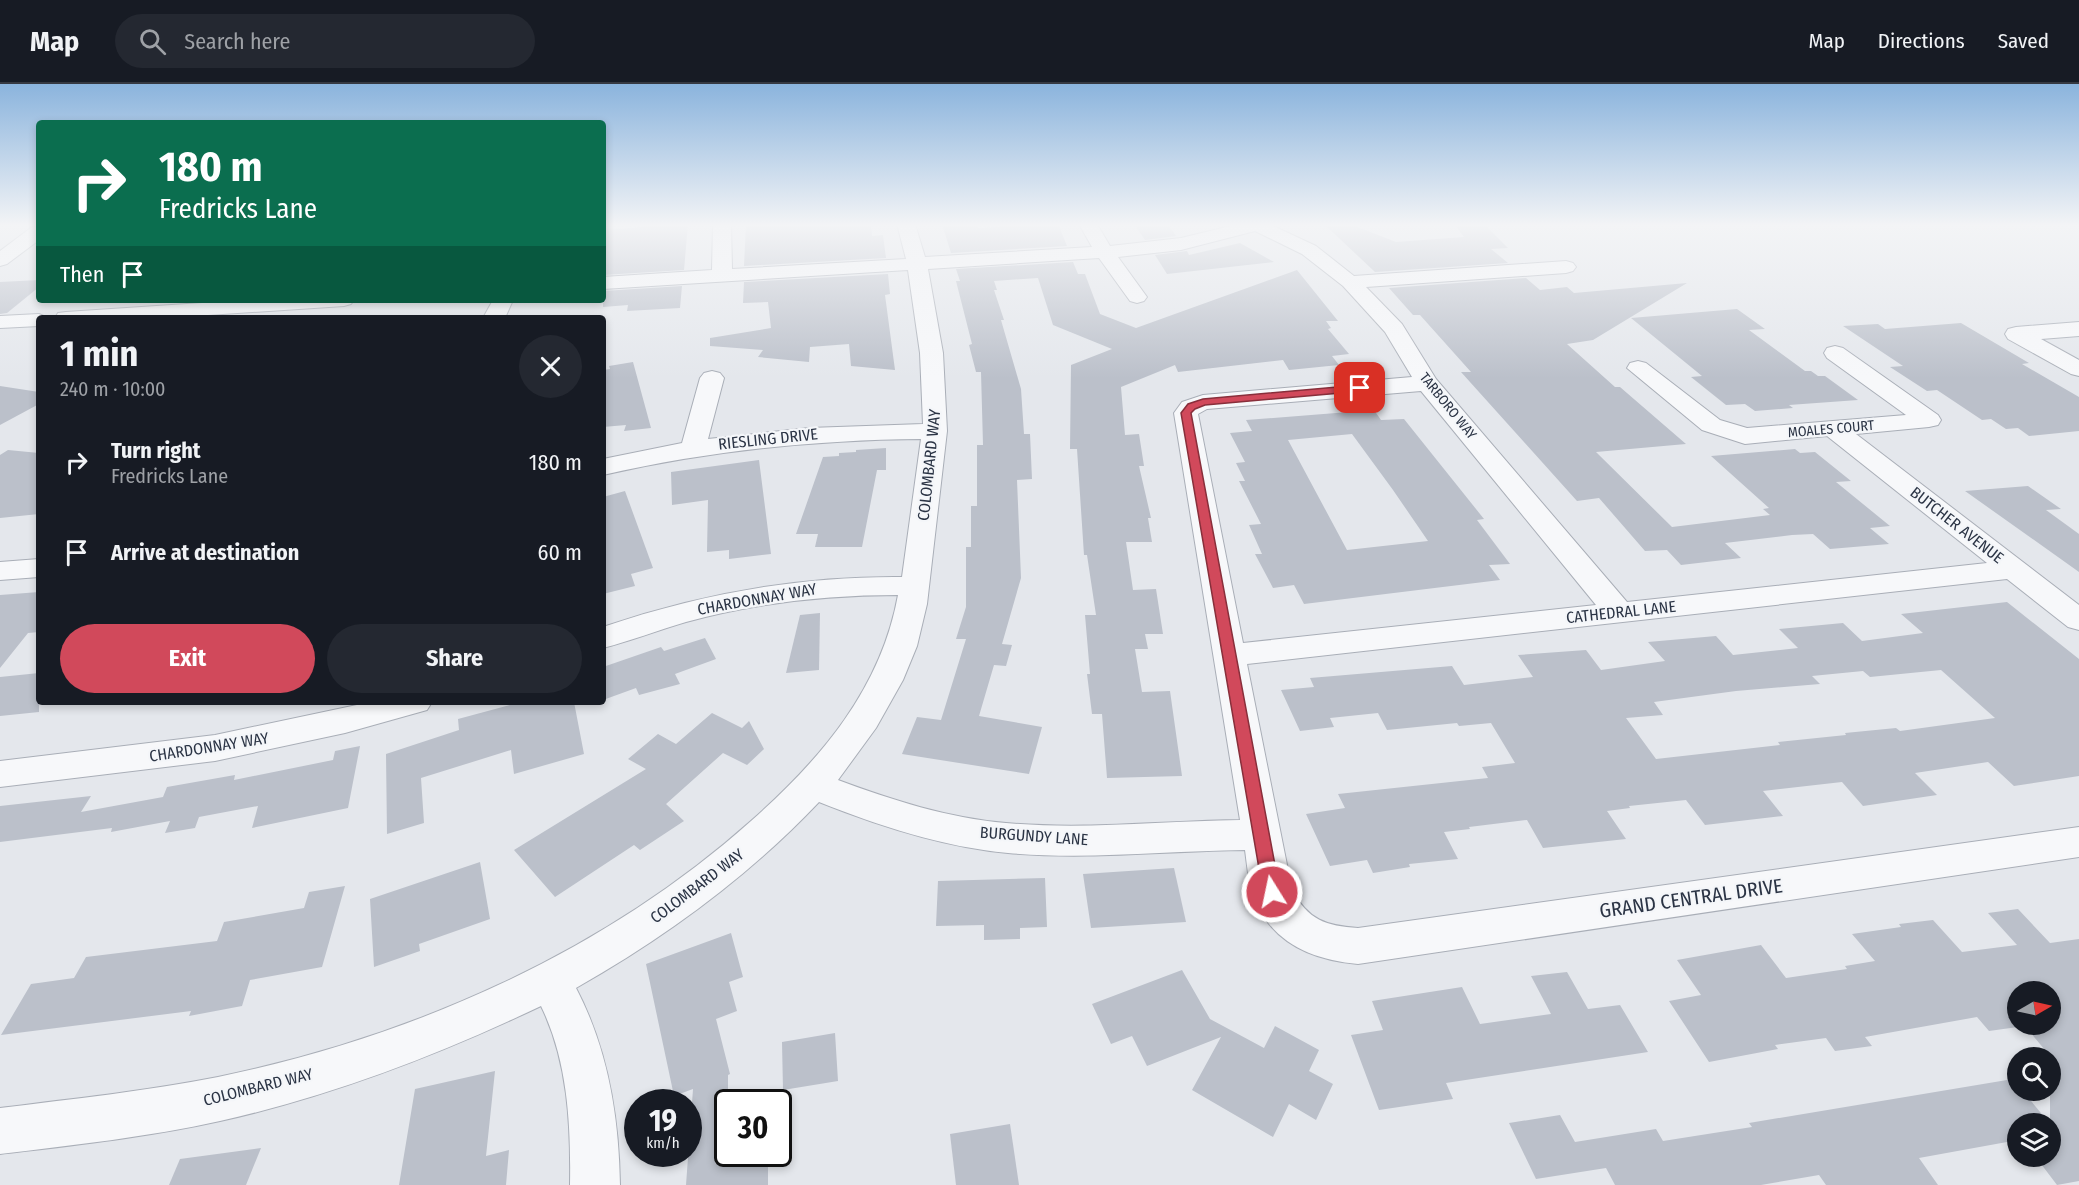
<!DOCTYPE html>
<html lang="en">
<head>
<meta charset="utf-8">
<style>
  body { margin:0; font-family:"Fira Sans Condensed",sans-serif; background:#242831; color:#f1f3f6; height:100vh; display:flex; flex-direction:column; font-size:22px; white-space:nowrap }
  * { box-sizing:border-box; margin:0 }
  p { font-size:20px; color:#9ea1a6 }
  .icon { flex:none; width:33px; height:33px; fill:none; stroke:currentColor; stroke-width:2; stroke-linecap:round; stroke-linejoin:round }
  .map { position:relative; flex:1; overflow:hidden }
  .sheet { position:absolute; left:36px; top:231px; width:570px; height:390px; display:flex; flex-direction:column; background:#171b24; border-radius:6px; box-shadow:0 3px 9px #0003 }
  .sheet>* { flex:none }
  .banner { position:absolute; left:36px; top:36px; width:570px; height:183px; border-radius:6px; box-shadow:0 3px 9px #0003; background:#0b6e4f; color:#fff; overflow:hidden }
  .needle { width:39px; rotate:81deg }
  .buttons { position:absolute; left:2007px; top:897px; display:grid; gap:12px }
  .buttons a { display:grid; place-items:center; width:54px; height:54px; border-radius:50%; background:#171b24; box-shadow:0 3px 9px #0003; font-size:30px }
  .speed { position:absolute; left:624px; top:1005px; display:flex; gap:12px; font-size:30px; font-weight:700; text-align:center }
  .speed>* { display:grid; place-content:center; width:78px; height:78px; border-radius:50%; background:#171b24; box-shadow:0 3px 9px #0003; line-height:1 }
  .speed small { font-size:15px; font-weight:400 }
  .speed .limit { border:3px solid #111; border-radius:9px; background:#fff; color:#111 }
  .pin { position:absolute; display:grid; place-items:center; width:51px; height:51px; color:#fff; margin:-26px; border-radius:12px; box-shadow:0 3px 9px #0006 }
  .me { position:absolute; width:66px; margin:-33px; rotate:350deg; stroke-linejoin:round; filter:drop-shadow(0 0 4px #0008) }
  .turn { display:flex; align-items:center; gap:21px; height:126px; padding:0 24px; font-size:27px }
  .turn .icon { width:78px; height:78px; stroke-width:2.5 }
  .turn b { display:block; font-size:42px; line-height:51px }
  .then { display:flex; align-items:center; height:57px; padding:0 24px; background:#0003; gap:12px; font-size:22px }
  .round { display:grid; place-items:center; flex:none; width:63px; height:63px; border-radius:32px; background:#242831 }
  .overview { display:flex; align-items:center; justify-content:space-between; height:102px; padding:0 24px }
  h1 { font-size:36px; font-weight:700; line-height:45px }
  .cta { display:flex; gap:12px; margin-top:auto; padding:12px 24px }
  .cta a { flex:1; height:69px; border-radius:36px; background:#d1495b; color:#fff; font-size:24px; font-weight:700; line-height:69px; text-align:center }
  .cta a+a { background:#242831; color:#f1f3f6 }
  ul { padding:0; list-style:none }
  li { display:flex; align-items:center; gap:18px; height:90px; padding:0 24px }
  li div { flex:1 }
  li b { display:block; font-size:22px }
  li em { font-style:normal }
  header { display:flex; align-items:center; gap:36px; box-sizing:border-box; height:84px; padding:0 30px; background:#171b24; border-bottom:2px solid #363941 }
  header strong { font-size:28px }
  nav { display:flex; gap:33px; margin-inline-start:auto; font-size:21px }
  .search { width:420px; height:54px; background:#242831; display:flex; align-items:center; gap:15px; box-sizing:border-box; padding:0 21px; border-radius:33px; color:#9ea1a6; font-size:22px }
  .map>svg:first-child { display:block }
</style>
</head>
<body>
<header>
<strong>Map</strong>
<div class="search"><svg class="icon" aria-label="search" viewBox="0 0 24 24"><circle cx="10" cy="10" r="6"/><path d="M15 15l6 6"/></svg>Search here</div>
<nav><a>Map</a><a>Directions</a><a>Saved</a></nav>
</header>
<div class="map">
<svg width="2079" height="1101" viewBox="0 0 2079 1101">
  <rect width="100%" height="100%" fill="#e4e7ec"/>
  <g fill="#bbc0ca" fill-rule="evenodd">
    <path d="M644,140h44l-4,46 -81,5v-45l40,-3z"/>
    <path d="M746,140h125l1,12 11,-1 3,23 -142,8z"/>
    <path d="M942,140h34l2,4 80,-4 9,22 -116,7z"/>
    <path d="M1134,140h34l8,12 -31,4z"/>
    <path d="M1324,140h26l46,18 68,-5 -10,-13h30l24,24 -17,1 17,14 -133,9z"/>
    <path d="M1240,159l34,19 -107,12 -12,-19 32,-4 2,4z"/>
    <path d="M1073,178l5,12h7l15,40 36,14 161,-58 41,51h-12l5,7 -3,1 21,25 -17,2 7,9 -50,5 -6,-10 -105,12 -3,-7 -54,22 4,48 14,-1 5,32h-5l12,52h-3l4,24h-26l7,48 23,-1 7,45h-18l3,15h-13l7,43 28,-1 12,85 -75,2 -5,-64h-10l-5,-40h3l-5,-59h11l-9,-60h-3l-7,-106h-7l1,-84 41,-16 -59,-24 -15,-47 -44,3 3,9h-3l10,30h-3l20,69 3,45h6l2,45 -15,1 4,98 -19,66 10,1 -6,21 -12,-1 -15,51 63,11 -13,47 -127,-20 15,-37 24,3 25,-81h-10l10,-32v-60h5v-41h6v-61h6l-2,-73h-5l-7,-27 3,-1 -16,-63h4l-4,-12z"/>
    <path d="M888,190l2,20 -5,1 10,75 -44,-4 -2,-22 -39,3 -1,15 -51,-5 5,-7 -53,-4v-8l61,-10 -3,-26 -25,1 1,-21z"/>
    <path d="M1526,194l14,12 27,-3 7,6 113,-10 -94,57 -26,4 48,43h5l66,57 -90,8 76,75 98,-12 -7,-6 6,-1 -58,-52 84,-7 5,4 15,-1 36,29 -15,1 54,44 -20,2 19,16 -59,5 -17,-15 -21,1 -67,8 16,15 -60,7 -14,-15 -22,1 -46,-53 -22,3 -116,-129h10l-51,-57h-7l-24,-27z"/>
    <path d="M39,196v7l-32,26 -7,1v-32z"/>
    <path d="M682,202l-2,22 -53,3 1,-6 -25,2v-16z"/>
    <path d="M1737,225l28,20 -16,1 56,41h6l7,5h7l33,24 -69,5 4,3 -38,3 -10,-7 -19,1 -35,-28 11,-1 -71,-58z"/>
    <path d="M1961,239l68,40 -7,1 57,33v34l-50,5 -11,-8 -12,1 -15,-10 -9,1 -45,-30 -10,1 -37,-24 13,-1 -60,-40 35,-2 7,5z"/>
    <path d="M633,278l18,66 -27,3 2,-6 -23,2v-57l7,-1 -1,-3z"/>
    <path d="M0,302l39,6v12l-39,21z"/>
    <path d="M1374,326l7,10 23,-1 80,100 -7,1 33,44 -21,1 11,15 -196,24 -10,-19 -21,3 -18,-34h7l-13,-29 12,-1 -22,-43h6l-9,-18 9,-1 -15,-29 22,-2 -6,-11zM1352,350l41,56 35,51 -81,9 -59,-110z"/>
    <path d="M886,364v22h-9l-15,77h-47l3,-13h-22l27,-77 16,-1v-3l17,-1v-2z"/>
    <path d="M8,366l31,3v61l-39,4v-63z"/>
    <path d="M759,376l12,94 -42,5v-9l-22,2 1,-52 -36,5 -1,-33z"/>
    <path d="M2028,402l33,23 -15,1 33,24v38l-114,-81z"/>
    <path d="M625,407l28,77 -22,6 4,12 -32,8v-97z"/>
    <path d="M39,508v40l-11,1 -28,35v-73z"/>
    <path d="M2007,518l72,57v117l-65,10 -26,-24 -73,11 22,22 -74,11 -21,-24 -79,9 20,25 -78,9 -19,-25 -57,6 1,2 -23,3 19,28 -83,9 -16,-28 -58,7 1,2 -26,3 14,27 -49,5 1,3 -37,6 -6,-13 -37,6 -24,-52 39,-6 -7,-14 150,-16 -6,-11 33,-4 -24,-40 -32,3 -2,-3 -70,7 -9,-17 -48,5 4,9 -34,4 -19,-41 33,-3 -4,-9 142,-12 12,19 69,-8 -15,-22 68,-5 15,20 64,-9 -17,-19 68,-6 17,19 65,-7 -19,-19 64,-6 19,18 61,-8 -22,-19zM1941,586l54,48 -95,13 -4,-3 -51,5 1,2 -68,7 2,3 -124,14 -30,-41 37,-3 -9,-13 82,-11 84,-7 -8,-8 51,-5 7,6z"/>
    <path d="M820,529l-1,57 -33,3 14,-58z"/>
    <path d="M705,554l11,21 -41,15 5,10 -41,11 -3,-7 -33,12v-33l58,-20 3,4z"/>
    <path d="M39,589v39l-39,4v-39z"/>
    <path d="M521,618h53l10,52 -70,20 -3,-24 -90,28 3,45 -37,11 -1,-80 73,-24 -1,-11z"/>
    <path d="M712,629l30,15 7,-7 15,28 -17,16 -24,-12 -57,51 18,17 -44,29 -6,-5 -79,52 -41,-47 132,-81 -18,-10 30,-25 18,10z"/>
    <path d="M360,662l-12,62 -96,20 6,-22 -59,11 -4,11 -30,5 5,-12 -59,11 1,-4 -112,14v-36l91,-10 -10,16 82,-15 4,-10 68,-12 -1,5 99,-20 2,-9z"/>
    <path d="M480,778l10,57 -71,25 1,7 -46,16 -4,-68z"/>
    <path d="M1174,784l12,54 -95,6 -8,-54z"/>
    <path d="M1045,794l2,49 -27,1v11l-36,1v-15l-48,1 2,-45z"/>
    <path d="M345,802l-23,81 -72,13 -8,26 -53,10 2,-5 -190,24 30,-51 43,-6 12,-21 131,-16 7,-19 80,-14 5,-16z"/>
    <path d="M2018,825l32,34 29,-4v242l-22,4 -22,-29h15v-100l-25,-30 -36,5 -12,-14 -112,20 7,9 -37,5 -9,-13 -51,7 3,4 -69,13 -40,-61 32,-6 -24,-35 84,-15 25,33 61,-9 -2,-3 30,-5 -23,-27 49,-7 -2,-3 34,-4 29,32 55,-7 -29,-32zM2018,908h32v32h-32z"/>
    <path d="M731,849l12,44 -14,5 8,29 -21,8 14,55 -2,1v79h40v31h-82l7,-96 -19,7 -28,-132z"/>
    <path d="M1182,886l28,49 54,29 11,-22 44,24 -10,21 24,13 -17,36 -27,-16 -16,33 -81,-47 29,-53 -74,29 -15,-30 -21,8 -19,-40z"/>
    <path d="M1567,888l21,37 32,-4 28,47 -202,31 7,16 -74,11 -28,-75 32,-5 -11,-29 90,-14 18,37 71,-10 -20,-38z"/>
    <path d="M835,949l3,48 -55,9 -1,-48z"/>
    <path d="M495,987l-9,85 23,-6 -3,35h-107l16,-96z"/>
    <path d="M2013,995l5,6v5h4l28,34h-32v16l-99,18 19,27h-112l-7,-10 -58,10h-146l-9,-17 -70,11 -27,-56 51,-8 15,27 81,-13 7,12 89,-14 -3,-4z"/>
    <path d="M1010,1040l9,61h-63l-6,-51z"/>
    <path d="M261,1064l-15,37h-77l11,-26z"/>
  </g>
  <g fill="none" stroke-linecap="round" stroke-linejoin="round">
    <g stroke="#a9aeb7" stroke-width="2">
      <g id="minor">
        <path d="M713,140h18l1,45 174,-10 -9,-35h18l10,33 167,-10 -13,-23h18l13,22 71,-8 58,-14h30l47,22 38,30 212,-15 7,2 3,4 -3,4 -7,2 -200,14 36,37 34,55 191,223 360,-39 -160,-127 -82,8 -43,-14 -75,-62 3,-5 8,-2 8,2 74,57 27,8 159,-13 -79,-57 -3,-5 3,-5 8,-2 8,2 95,67 3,5 -3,5 -9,2 -73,7 223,171v25l-11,-3 -61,-48 -760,85 45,226c16,30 34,36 66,38l721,-101v30l-721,107c-48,-4 -90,-23 -106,-72 -4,-13 -5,-28 -7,-42 -79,1 -158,10 -237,3 -65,-6 -129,-27 -189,-51 -71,75 -153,135 -243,186 32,61 43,128 44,197h-50c1,-60 -2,-124 -29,-179 -103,49 -209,90 -321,115 -72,16 -146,24 -220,33v-46c73,-9 146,-17 218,-31 194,-40 385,-124 533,-256 70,-62 130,-132 147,-226 -71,0 -143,8 -212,27 -28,8 -55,19 -83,26v-21c97,-33 196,-51 299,-50l19,-138c-107,1 -213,12 -318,36v-16l79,-16 18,-65 4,-5 8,-2 8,2 4,5 -16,61 101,-11 114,-4 -3,-71 -12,-83 -305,19v-12l109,-7zM1255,147l47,23 41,32 42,46 27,45 -209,18 -21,7 -8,11 66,407c-78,1 -156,10 -234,3 -58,-5 -114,-23 -168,-43l38,-52 27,-48 14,-34 10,-42 20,-173 -4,-78 -15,-84 171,-11 31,43 7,2 7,-2 3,-4 -29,-40 63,-7zM1421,307l175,214 -353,38 -45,-229 9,-5z"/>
        <path d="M39,141v15l-32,24 -7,2v-15l32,-24z"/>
        <path d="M247,216h107l-3,4 -7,2 -180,12h-109l3,-5 8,-1z"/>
        <path d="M493,216h20l-8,18h-22z"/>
        <path d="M39,230l9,4h-9v8l-39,2v-12z"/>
        <path d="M2079,238v14l-38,3 38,21v16l-8,-2 -63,-35 -3,-5 3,-5 8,-2z"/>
        <path d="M39,475v18l-39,3v-18z"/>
        <path d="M371,618h61l-5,8 -82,23 -130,28 -215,26v-26l215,-26z"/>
      </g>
    </g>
    <use href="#minor" fill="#f7f8fa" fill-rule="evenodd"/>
  </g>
  <linearGradient id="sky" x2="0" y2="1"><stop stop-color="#8bb4dd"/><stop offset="0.48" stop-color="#f3f4f6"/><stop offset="1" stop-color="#f3f4f6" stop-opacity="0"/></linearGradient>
  <rect width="2079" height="294" fill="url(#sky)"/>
  <path fill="#d1495b" stroke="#882f3b" stroke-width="1.5" d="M1360,301l3,1v5l-158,14 -10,4 -4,4 89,479 -2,5 -6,2 -6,-2 -3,-5 -82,-479 7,-9 15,-5z"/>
  <g text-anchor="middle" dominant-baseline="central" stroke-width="4.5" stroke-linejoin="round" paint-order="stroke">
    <g font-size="14" fill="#2b3445" stroke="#f4f6f9">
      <text transform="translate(1448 322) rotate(51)">TARBORO WAY</text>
      <text transform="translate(1831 345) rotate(-5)">MOALES COURT</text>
    </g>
    <g font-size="16" fill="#2b3445" stroke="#f4f6f9">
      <text transform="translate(768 355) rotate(-6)">RIESLING DRIVE</text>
      <text transform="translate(929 381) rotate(-84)">COLOMBARD WAY</text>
      <text transform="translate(1957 441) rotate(38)">BUTCHER AVENUE</text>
      <text transform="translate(757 515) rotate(-10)">CHARDONNAY WAY</text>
      <text transform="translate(1621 528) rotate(-6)">CATHEDRAL LANE</text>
      <text transform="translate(209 663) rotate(-9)">CHARDONNAY WAY</text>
      <text transform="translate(1034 752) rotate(4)">BURGUNDY LANE</text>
      <text transform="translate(697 802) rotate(-37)">COLOMBARD WAY</text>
      <text transform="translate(258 1003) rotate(-14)">COLOMBARD WAY</text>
    </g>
    <g font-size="20" fill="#2b3445" stroke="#f4f6f9">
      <text transform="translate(1691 814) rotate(-8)">GRAND CENTRAL DRIVE</text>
    </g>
  </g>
</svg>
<div class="buttons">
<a><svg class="needle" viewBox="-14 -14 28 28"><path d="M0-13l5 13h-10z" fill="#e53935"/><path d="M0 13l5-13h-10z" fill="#9ea1a6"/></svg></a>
<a><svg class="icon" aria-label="search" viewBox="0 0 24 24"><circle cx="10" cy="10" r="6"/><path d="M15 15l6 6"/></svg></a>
<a><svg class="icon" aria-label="layers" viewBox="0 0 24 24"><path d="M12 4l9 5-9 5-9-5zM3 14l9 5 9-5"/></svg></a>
</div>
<div class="speed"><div>19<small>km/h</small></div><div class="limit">30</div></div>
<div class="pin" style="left:1360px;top:304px;background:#d93025"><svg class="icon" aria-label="arrive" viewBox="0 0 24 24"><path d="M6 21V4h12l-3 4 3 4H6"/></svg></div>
<svg class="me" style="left:1272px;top:808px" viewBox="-20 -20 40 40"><circle r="17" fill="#d1495b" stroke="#fff" stroke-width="3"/><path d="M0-11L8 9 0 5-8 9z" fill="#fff"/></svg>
<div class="banner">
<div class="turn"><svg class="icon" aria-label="right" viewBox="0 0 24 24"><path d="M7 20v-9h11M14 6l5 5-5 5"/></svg><div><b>180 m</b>Fredricks Lane</div></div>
<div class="then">Then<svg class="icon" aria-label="arrive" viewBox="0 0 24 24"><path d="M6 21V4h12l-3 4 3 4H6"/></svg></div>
</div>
<section class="sheet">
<div class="overview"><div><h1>1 min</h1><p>240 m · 10:00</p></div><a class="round"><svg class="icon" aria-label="close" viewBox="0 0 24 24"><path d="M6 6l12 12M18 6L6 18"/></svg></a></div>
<ul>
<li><svg class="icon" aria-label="right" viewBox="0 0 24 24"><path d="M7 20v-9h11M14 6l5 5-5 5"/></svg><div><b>Turn right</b><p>Fredricks Lane</p></div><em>180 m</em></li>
<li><svg class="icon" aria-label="arrive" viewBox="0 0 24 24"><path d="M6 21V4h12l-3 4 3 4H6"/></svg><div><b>Arrive at destination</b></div><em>60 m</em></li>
</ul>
<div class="cta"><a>Exit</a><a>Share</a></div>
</section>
</div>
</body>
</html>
